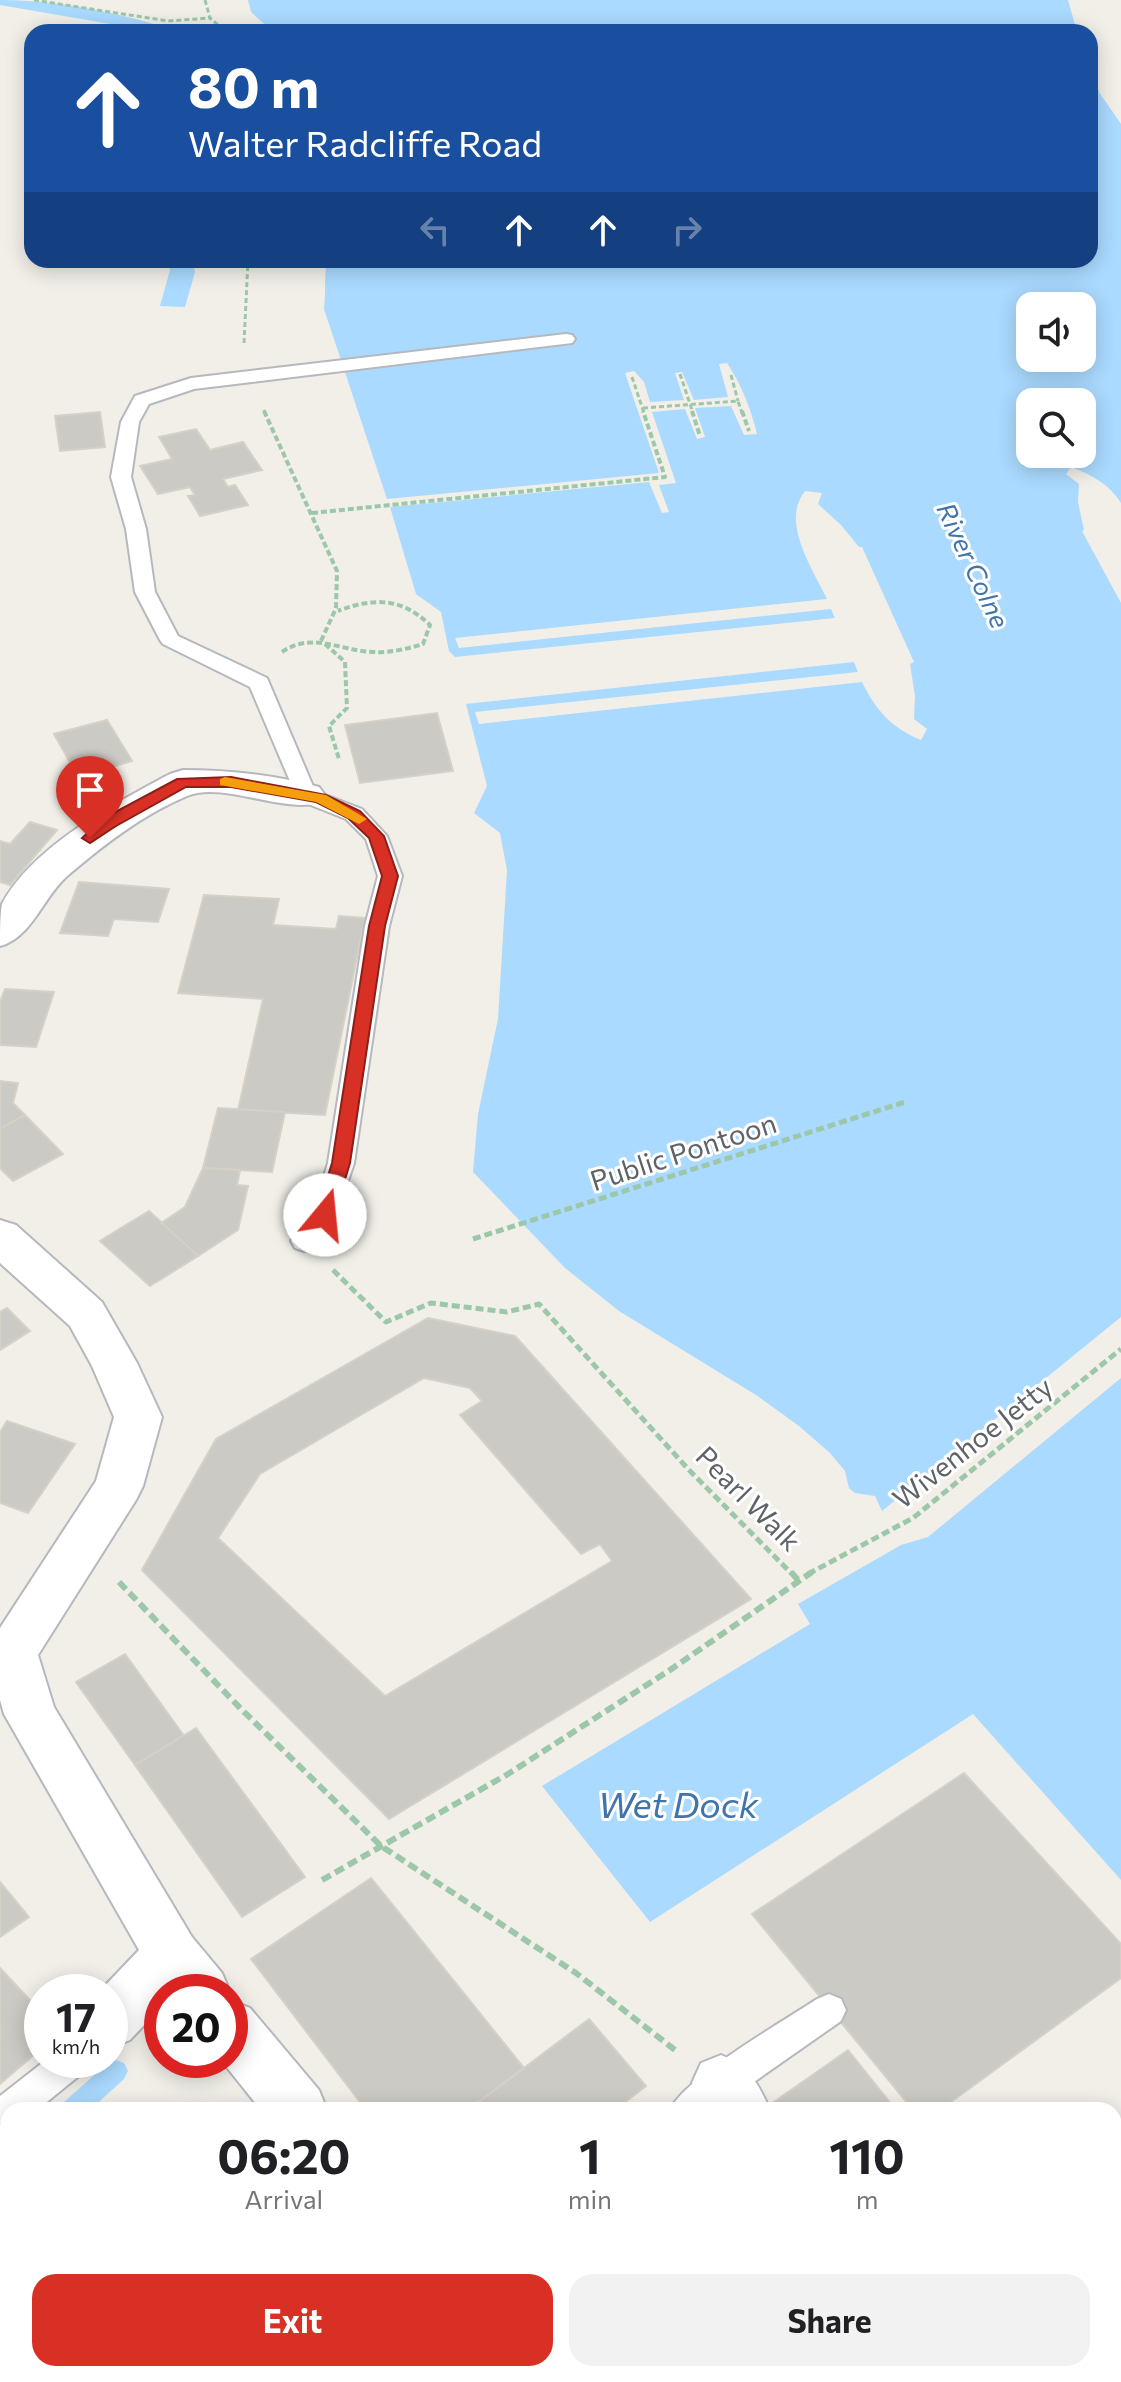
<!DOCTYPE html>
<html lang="en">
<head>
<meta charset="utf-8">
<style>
  body { margin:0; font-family:Commissioner,sans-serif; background:#f2f2f2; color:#202124; height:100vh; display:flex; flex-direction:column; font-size:30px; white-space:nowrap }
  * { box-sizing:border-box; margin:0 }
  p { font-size:26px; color:#757577 }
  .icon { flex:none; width:44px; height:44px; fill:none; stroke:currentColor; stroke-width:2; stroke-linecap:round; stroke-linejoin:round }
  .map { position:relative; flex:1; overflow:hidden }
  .sheet { position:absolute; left:0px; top:2102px; width:1122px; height:280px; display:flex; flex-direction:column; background:#fff; border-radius:24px 24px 0 0; box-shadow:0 4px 20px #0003 }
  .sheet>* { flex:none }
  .top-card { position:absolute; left:24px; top:24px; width:1074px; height:244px; border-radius:24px; box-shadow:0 4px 20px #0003; background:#1a4fa0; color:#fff; overflow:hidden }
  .buttons { position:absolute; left:1016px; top:292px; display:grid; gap:16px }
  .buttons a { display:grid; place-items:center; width:80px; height:80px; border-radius:16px; background:#fff; box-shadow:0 4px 20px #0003; font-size:40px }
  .speed { position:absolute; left:24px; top:1974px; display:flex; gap:16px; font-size:40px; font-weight:700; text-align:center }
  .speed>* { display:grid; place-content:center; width:104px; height:104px; border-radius:50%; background:#fff; box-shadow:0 4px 20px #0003; line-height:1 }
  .speed small { font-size:20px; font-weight:400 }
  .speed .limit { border:12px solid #d22; background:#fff; color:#111 }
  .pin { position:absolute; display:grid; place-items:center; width:68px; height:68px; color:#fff; margin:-82px -34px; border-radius:50% 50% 50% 0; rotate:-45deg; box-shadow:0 0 8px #0007 }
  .pin .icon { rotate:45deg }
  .me { position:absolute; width:88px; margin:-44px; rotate:17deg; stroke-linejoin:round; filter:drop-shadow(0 0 6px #0008) }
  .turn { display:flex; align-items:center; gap:28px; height:168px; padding:0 32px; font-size:36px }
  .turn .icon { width:104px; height:104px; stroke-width:2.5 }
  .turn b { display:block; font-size:56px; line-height:68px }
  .lanes { display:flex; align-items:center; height:76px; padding:0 32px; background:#0003; justify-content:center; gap:40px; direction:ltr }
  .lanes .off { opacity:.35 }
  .eta { display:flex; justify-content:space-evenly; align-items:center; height:136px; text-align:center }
  .eta b { font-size:48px; font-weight:700; line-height:56px }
  .primary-button { display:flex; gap:16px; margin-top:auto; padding:16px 32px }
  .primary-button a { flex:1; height:92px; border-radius:24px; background:#d93025; color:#fff; font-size:32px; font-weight:700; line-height:92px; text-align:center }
  .primary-button a+a { background:#f2f2f2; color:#202124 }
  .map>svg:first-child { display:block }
</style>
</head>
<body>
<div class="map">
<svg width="1121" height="2382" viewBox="0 0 1121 2382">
  <rect width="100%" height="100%" fill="#f1efe8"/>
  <g fill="#aadaff" fill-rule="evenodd">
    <path d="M0,0c53,0 106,10 157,25l-12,5 -145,-25z"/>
    <path d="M248,0h820l9,32h-804l-22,-20z"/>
    <path d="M1090,61l9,31 22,32v379c-12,-19 -29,-28 -50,-36l-5,7 13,10 -1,18 6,28 -2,1 39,72v714l-239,194 -7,-15 -20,-3 -6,-5 -4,-17 -15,-18 -31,-27 -43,-31 -137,-84 -54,-43 -92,-96 5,-58 20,-95 9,-149 -7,-37 -26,-20 13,-27 -21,-82 388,-42 4,10 -383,40 4,12 383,-42c14,28 29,46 59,58l6,-11 -13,-10 1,-23 -5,-32 4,-2 -52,-115h-3l-18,-22 -23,-21 4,-11 -17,-2c-25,31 8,78 22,108l-372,39 4,10 372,-39 4,9 -380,39 -6,-6 -8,-39 -25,-18 -26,-87 259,-25 13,31 7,-1 -10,-27 17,-2 -24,-71 33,-3 12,30 8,-2 -10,-29 36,-2 13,29 13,-1c-6,-25 -16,-50 -30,-71l-8,1 9,33 -34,3 -12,-28 -7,1 9,27 -34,2 -6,-20 -10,-11 -9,2 34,100 -272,26 -63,-190c2,-17 0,-32 3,-49h763zM1030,306h52v52h-52zM1030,402h52v52h-52z"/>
    <path d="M169,260h23l3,12 -10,35 -25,-1 10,-36z"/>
    <path d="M1121,1378v502l-148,-166 -323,208 -108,-136 268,-162 -12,-20 103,-59 27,-8z"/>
  </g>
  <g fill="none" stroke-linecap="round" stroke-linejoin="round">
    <g fill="#aadaff" fill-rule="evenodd">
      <path d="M116,2060l8,3 4,8 -4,8 -34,31h-30l4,-8 44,-39z"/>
      <path d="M8,2154v28l-8,3v-28z"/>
    </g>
  </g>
  <g fill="#cccac5" stroke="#d6d1c6" stroke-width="2" fill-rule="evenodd">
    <path d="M100,412l5,35 -45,4 -5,-35z"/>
    <path d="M196,429l14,21 33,-8 19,28 -39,9 5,8 7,-2 13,20 -48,11 -12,-20 7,-1 -5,-8 -32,7 -18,-28 32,-7 -13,-22z"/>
    <path d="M437,713l16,58 -93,12 -15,-58z"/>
    <path d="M107,720l25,41 -54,16 -24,-43z"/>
    <path d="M30,822l27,8 -47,55 -10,-3v-41l10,3z"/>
    <path d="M79,882l90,7 -11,33 -44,-3 -6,17 -48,-3z"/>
    <path d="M204,895l75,4 -6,26 63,4 3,-13 26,2 -40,197 -87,-5 25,-111 -85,-6z"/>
    <path d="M5,989l49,3 -18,55 -36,-2v-43z"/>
    <path d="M0,1081l18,2 -5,20 12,12 -25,14z"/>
    <path d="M218,1108l67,4 -13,60 -69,-4z"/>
    <path d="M25,1115l38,39 -50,27 -13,-13v-39z"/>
    <path d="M203,1168l37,2 -3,15 11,1 -10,44 -40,26 -37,-33 24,-16z"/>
    <path d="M149,1211l49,45 -48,30 -50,-45z"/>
    <path d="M7,1308l23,23 -30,19v-38z"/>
    <path d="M428,1318l87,18 236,263 -362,220 -247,-249 74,-131zM424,1378l46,10 12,13 -22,14 121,139 19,-10 12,17 -227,135 -167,-158 42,-64z"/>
    <path d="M7,1421l68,23 -47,69 -28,-10v-71z"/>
    <path d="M125,1654l59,82 -49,29 -59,-83z"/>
    <path d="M196,1728l109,149 -63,40 -107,-152z"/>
    <path d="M964,1773l157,171v34l-181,132h-27l-161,-196z"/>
    <path d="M371,1878l153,190 -56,42h-102l-115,-151z"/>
    <path d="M0,1882l29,35 -29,20z"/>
    <path d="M0,1968l42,45v35l-42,36z"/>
    <path d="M589,2019l57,67 -31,24h-147z"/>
    <path d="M848,2050l48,60h-116l-6,-8z"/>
    <path d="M527,2374h156l5,8h-156z"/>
  </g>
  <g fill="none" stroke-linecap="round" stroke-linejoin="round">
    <g stroke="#b5b8bc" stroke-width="4">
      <g id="lane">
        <path d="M566,334l6,1 3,4 -3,4 -378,46 -45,15 -10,18 -8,55 15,52 9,63 23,44 89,42 48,113 47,18 25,27 15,40 -13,50 -35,237 -20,59 -21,26 -9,3 -9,-3 -4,-7 22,-29 15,-49 37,-237 13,-50 -12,-37 -20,-20 -48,-19 -48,-113 -87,-43 -3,-4 -25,-48 -9,-63 -15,-52 10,-55 14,-26 56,-18z"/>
        <path d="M829,1994l12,5 5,11 -5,11 -127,89h-44c14,-32 114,-89 147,-111z"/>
        <path d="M46,2060h44l-5,11 -48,39h-29v16l-8,-3v-27z"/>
        <path d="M130,2374h34l2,6 -39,2z"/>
      </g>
    </g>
    <g stroke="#b5b8bc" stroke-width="4">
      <g id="street">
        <path d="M183,770c46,0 91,5 136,17l6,8 -6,8c-37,10 -98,-22 -132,-7 -45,19 -85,50 -121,81 -23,21 -35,61 -66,69 0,-12 0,-32 2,-42 31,-58 112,-100 168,-130z"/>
        <path d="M0,1220l16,5 86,77 35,61 25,54 -19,69 -7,14 -98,155 16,52 138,230 30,36 8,19h-68v14l-32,34 -20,8v-56h-11l40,-42 -135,-236 -4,-14v-72l96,-147 18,-64 -22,-51 -22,-40 -70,-63z"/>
        <path d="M230,2000l20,8 69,82 8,20h-66l-40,-50h9z"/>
        <path d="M721,2055c28,11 37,28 49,55h-64l-14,-27 9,-20z"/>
        <path d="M393,2374h63l-3,8h-63z"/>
        <path d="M913,2374h66l3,8h-66z"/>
      </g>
    </g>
    <g stroke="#9cc7a9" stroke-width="3" stroke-dasharray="5 3" stroke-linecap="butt">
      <path d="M34,0l134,21 42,-3"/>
      <path d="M205,0l5,18 16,14"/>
      <path d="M244,343l4,-83"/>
      <path d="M680,374l13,39"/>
      <path d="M731,375l7,26"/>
      <path d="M632,377l12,36"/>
      <path d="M643,408l95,-7 4,12"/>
      <path d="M264,410l1,3"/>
    </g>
    <g stroke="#9cc7a9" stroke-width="4" stroke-dasharray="6 3" stroke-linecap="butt">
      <path d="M264,411l73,160 -1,37 -15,33"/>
      <path d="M692,411l8,25"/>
      <path d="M742,411l7,20"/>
      <path d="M312,513l353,-36 -22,-66"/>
      <path d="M325,644l20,18 2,46 -18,18 10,33"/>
      <path d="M282,652c31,-21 58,-1 91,0 17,1 34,-3 50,-8l7,-19c-28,-27 -56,-28 -92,-14"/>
    </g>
    <g stroke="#9cc7a9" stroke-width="5" stroke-dasharray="8 4" stroke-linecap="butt">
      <path d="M473,1239l432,-137"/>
      <path d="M333,1270l53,52 45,-19 76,9 32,-8 150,166 103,104"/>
      <path d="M808,1574l105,-56 208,-169"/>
    </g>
    <g stroke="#9cc7a9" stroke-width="6" stroke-dasharray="10 5" stroke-linecap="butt">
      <path d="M791,1572l7,8"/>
      <path d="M119,1582l122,127 140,137 195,127 99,77"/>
      <path d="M322,1880l186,-106 162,-104 142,-98"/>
    </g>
    <use href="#lane" fill="#fff" fill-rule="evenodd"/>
    <use href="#street" fill="#fff" fill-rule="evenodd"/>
  </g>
  <path fill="#d93025" stroke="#8d1f18" stroke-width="2" d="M231,777l95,18 34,16 24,25 14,40 -13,50 -35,237 -16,52 -9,7 -9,-7 16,-52 37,-237 13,-50 -13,-38 -21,-20 -32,-16 -85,-15h-45l-70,39 -26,17 -8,-5 22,-20 73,-39z"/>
  <path fill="#f59e0b" d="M225,777l101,18 41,24 -8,5 -43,-22 -96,-17v-6z"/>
  <g text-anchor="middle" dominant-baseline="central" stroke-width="6" stroke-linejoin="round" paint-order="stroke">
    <g font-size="26" font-style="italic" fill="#4174aa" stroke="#fff">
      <text transform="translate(974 565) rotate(65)">River Colne</text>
    </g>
    <g font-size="28" fill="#5f6368" stroke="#fff">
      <text transform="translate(683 1151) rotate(-18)">Public Pontoon</text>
      <text transform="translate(972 1442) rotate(-38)">Wivenhoe Jetty</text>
      <text transform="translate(749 1498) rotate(45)">Pearl Walk</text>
    </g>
    <g font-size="36" font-style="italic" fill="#4174aa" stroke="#fff">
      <text x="678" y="1803">Wet Dock</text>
    </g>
  </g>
</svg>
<div class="buttons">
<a><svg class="icon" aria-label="sound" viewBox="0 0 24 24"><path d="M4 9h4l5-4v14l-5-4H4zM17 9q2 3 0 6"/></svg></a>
<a><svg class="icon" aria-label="search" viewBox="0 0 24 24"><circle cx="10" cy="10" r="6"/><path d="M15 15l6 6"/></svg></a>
</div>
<div class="speed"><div>17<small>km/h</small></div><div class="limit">20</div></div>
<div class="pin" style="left:90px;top:838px;background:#d93025"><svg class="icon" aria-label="arrive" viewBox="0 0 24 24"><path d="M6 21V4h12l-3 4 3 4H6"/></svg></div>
<svg class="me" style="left:325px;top:1215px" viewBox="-20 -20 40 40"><circle r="19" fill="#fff"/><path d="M0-13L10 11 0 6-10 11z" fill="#d93025"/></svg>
<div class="top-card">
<div class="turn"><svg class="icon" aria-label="ahead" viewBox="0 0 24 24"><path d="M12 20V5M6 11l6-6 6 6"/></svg><div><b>80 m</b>Walter Radcliffe Road</div></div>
<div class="lanes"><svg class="icon off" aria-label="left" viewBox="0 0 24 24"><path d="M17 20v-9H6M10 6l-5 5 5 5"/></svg><svg class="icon" aria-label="ahead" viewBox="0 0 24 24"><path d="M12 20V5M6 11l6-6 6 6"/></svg><svg class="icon" aria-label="ahead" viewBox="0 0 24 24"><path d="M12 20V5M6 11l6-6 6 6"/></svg><svg class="icon off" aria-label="right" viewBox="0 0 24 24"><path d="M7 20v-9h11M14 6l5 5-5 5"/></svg></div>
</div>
<section class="sheet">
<div class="eta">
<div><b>06:20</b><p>Arrival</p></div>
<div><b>1</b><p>min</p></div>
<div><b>110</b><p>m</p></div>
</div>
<div class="primary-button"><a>Exit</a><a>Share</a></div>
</section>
</div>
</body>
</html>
